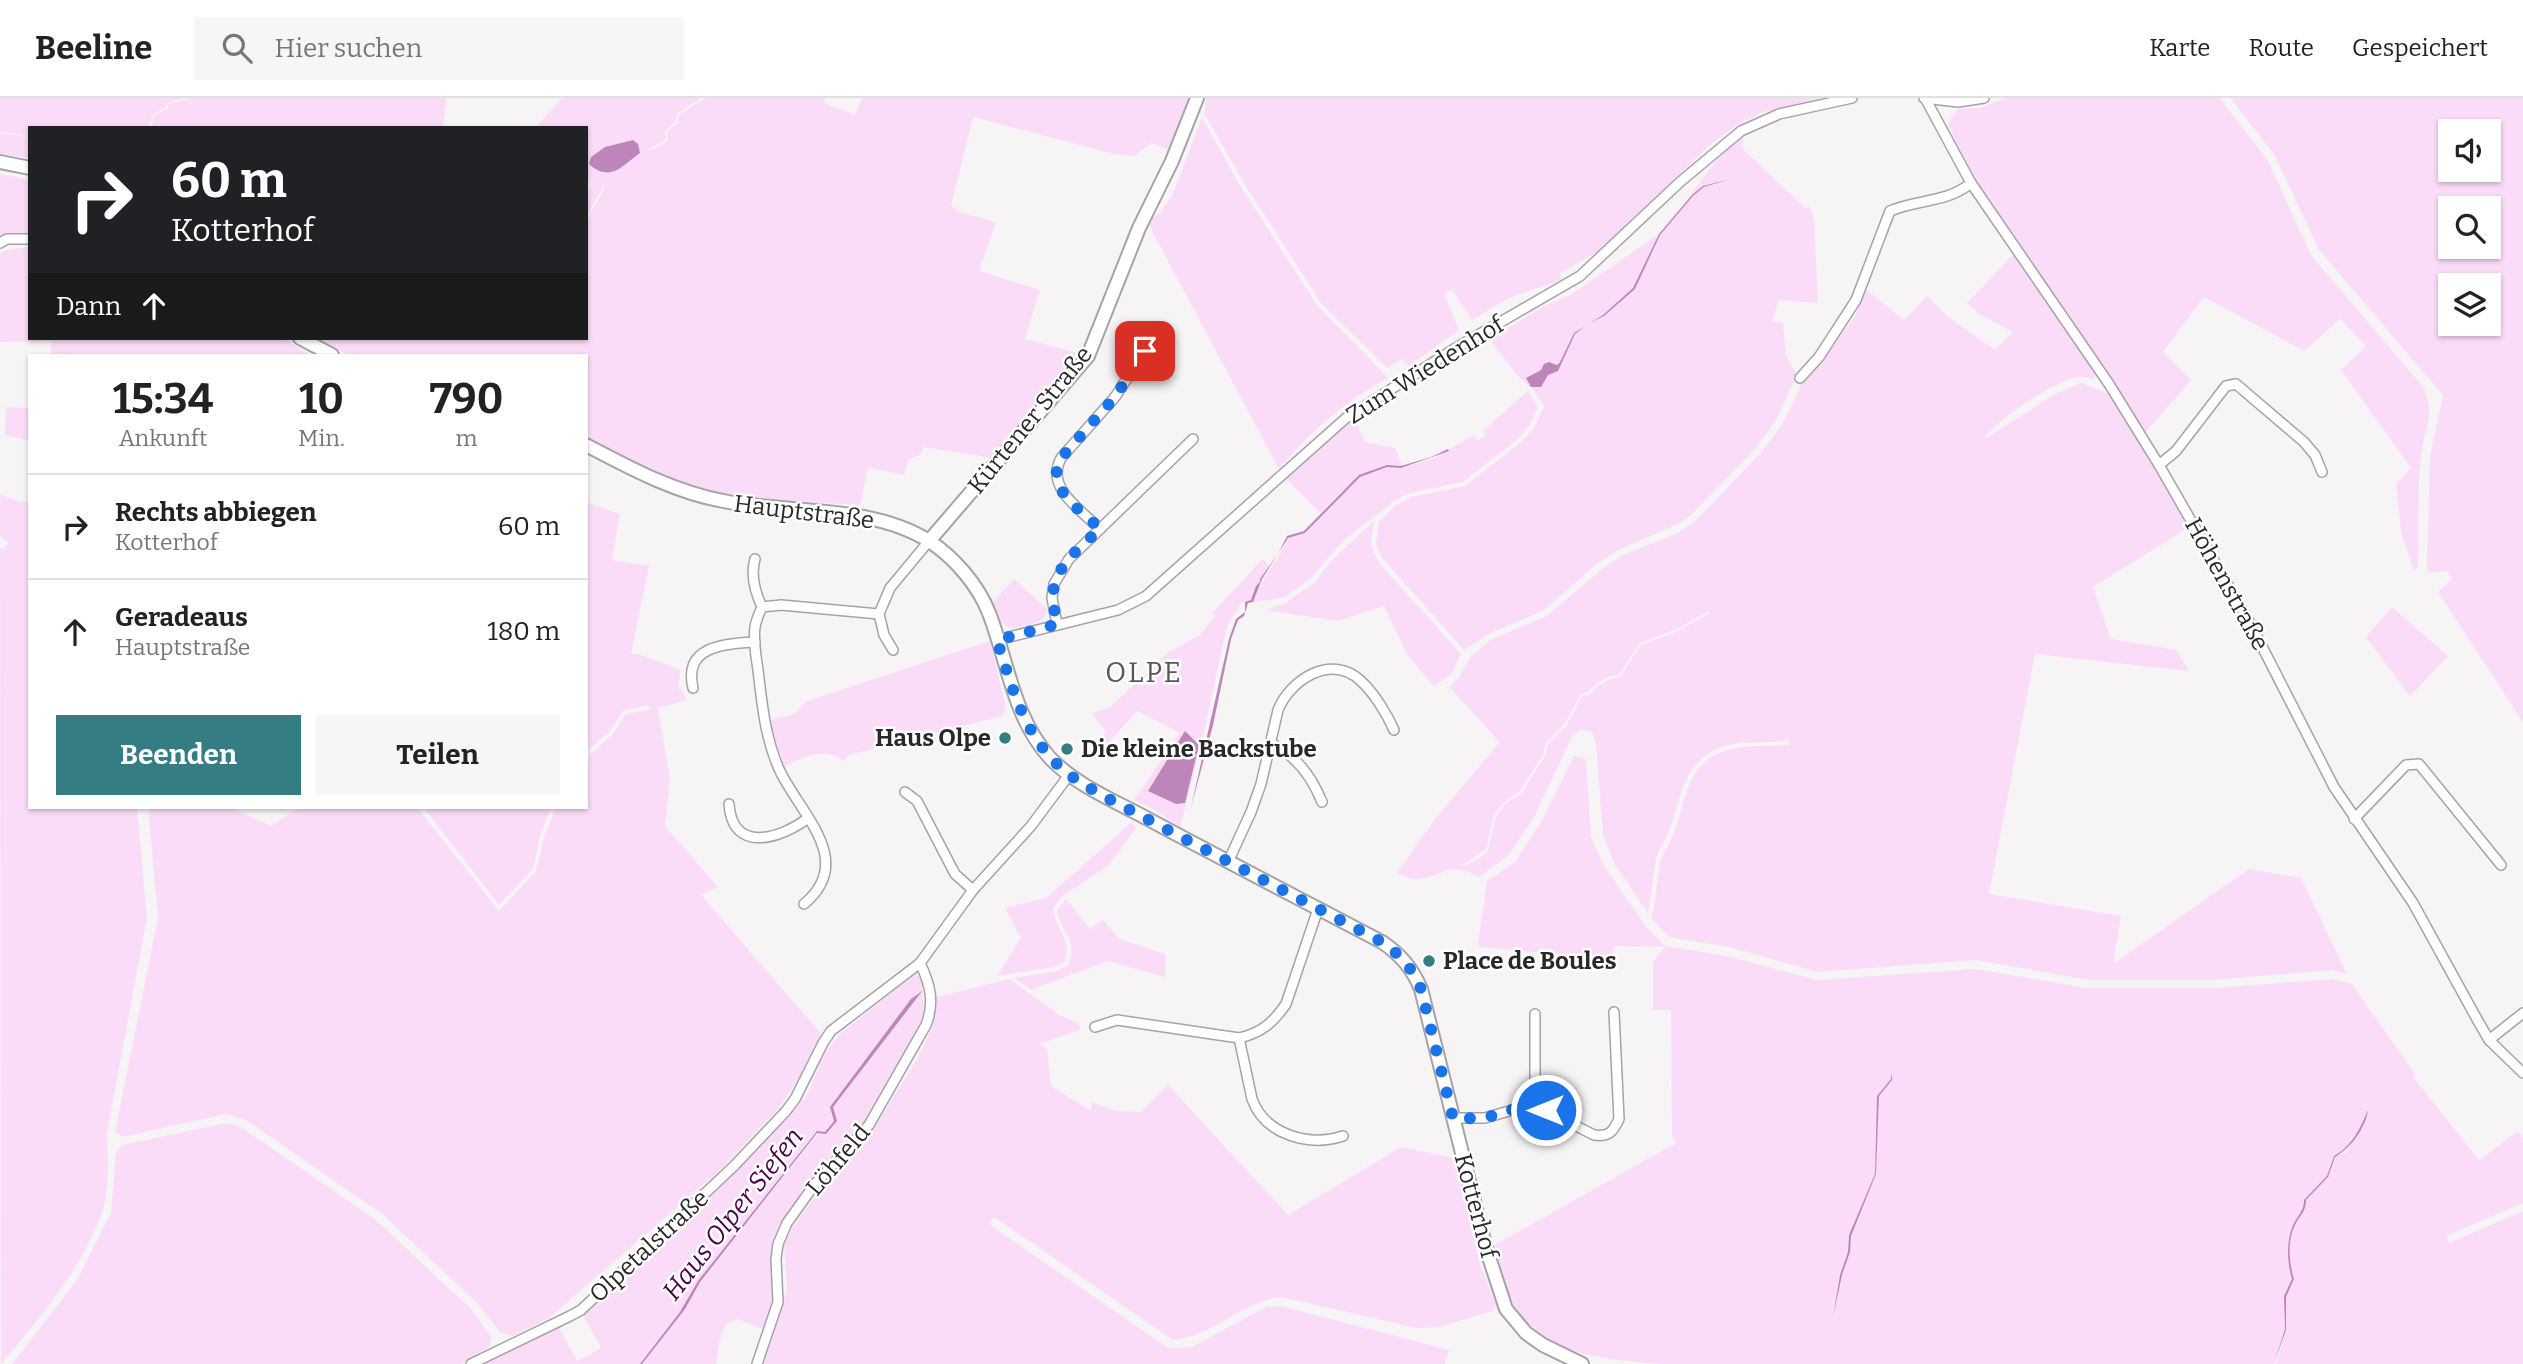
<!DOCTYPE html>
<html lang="de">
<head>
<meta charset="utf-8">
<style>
  body { margin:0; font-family:Bitter,serif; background:#f6f6f6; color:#222; height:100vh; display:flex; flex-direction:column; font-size:26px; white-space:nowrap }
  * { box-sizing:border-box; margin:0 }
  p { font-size:23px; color:#767676 }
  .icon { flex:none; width:38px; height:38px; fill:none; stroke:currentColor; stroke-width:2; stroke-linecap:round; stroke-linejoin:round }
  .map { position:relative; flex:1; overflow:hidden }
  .side { position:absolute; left:28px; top:256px; width:560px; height:455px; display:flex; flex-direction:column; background:#fff; border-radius:0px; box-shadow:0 2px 5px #0004 }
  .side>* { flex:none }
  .top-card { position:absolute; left:28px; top:28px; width:560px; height:214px; border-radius:0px; box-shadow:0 2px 5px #0004; background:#202124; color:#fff; overflow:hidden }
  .tools { position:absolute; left:2438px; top:21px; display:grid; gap:14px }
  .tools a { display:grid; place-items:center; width:63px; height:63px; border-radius:0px; background:#fff; box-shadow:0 2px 5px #0004; font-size:35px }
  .pin { position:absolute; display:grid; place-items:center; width:60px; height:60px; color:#fff; margin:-30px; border-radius:14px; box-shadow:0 4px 10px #0006 }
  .me { position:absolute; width:77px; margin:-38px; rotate:270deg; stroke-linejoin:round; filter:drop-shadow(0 0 5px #0008) }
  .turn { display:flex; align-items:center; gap:24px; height:147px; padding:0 28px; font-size:32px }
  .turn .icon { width:91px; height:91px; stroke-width:2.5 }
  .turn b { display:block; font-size:49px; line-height:60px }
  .then { display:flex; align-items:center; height:66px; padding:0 28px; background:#0003; gap:14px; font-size:26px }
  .eta { display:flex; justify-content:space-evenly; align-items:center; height:119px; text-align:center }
  .eta b { font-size:42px; font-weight:700; line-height:49px }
  .cta { display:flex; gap:14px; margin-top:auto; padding:14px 28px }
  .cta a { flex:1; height:80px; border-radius:0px; background:#347d82; color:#fff; font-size:28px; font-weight:700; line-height:80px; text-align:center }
  .cta a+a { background:#f6f6f6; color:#222 }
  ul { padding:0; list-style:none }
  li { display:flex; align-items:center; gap:21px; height:105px; padding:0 28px; border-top:2px solid #e0e0e0 }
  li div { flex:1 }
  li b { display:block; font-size:26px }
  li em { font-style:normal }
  header { display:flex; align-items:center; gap:42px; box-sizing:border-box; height:98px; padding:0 35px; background:#fff; border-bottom:2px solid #e0e0e0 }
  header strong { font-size:33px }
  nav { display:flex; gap:38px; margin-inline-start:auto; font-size:24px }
  .search { width:490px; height:63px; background:#f6f6f6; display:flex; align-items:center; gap:18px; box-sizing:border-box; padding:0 24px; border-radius:0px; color:#767676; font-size:26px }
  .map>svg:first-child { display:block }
</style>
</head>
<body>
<header>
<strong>Beeline</strong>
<div class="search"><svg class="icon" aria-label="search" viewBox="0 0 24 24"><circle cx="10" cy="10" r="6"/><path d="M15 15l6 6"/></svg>Hier suchen</div>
<nav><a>Karte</a><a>Route</a><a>Gespeichert</a></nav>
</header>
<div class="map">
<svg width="2523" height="1266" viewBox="0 0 2523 1266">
  <rect width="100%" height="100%" fill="#f7f4f6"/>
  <g fill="#fbdcf8" fill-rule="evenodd">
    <path d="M0,0h185l-18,5 -1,4 -13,7 -4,14h-119v8l-30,-4z"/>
    <path d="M191,0h255l-3,30h-292l3,-13 14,-7v-4z"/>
    <path d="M562,0h139l-23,15 -3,9 -10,9 1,8 -20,12 13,-4 9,-7 -1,-8 10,-9 3,-9 25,-16h121l-2,5 31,12 7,-17h328l-19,53 -20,-8 -17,13 -20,-2 -141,-37 -22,88 8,7 37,10 -17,49 61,19 -15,49 56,15 -6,13 -83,91 -69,-11 -2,7 -13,6 -4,15 -36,-7 -8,37 -88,-5 -70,-8 -25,-9 -91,-45v-83h-237l-36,-17h273v-116l17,-31 3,-10 -20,37 5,-42 -5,11v-59h-51z"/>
    <path d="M1206,0h614l-59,15 -27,14 -24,18 -113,107 -37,21 1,7 -52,18 -37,22 -20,-30 -8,3 15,37 -50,36 -7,-7 -15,9 -66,-65 -79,-123 -38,-67z"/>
    <path d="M2005,0h214l48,61 44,96 112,132c13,27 1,42 -2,70 -4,36 -2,74 -3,110l-4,4 -13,-39 -5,-48 15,-16 -70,-98 25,-24 -26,-27 -36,32 -100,-54 -41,55 28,28 -46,53 -57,-88 -91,-131 -26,-41 -23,-48 9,-16 23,-1z"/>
    <path d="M2230,0h293v624l-85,-130 14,-13 -5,-8 -18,2 -2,-6 3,-110 13,-62 -124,-145 -45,-96zM2488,33v39h-38v-39zM2488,110v39h-38v-39zM2488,187v39h-38v-39z"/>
    <path d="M1202,19l36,65 79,123 71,73c-41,22 -79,54 -109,91l-127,-238 -3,-10 12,-9 12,-18z"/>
    <path d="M0,35l30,4v21l-30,-4z"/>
    <path d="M1743,39v12l62,59 5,-1 4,11 4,85 -39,-3 -7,21 11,2 3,33 11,19 -20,44 -22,30 -65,67 -12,8 -58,25 -22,14 -54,47 -55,24 -25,16 -81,-91 -7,-14 3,-23 16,-16 16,-9 54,-11 56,-44 13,-14 10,-22 -10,-15 -17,-16 -25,-32 2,-7 52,-31 26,-11 87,-60 -26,54 -30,27 -29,18 -14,29 -30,13 11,12 7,-12 10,-4 17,-37 13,-10 16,-8 31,-27 25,-54 33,-39 11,-9 28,-7 -29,6 -22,22 37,-50z"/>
    <path d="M0,76l30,6v55h-23l-7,3z"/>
    <path d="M30,149v91h253l27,17h-260l1,-14 -51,1v-89l9,-4z"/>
    <path d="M2014,156l82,121 -3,4c-5,-1 -11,-3 -16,-2 -24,5 -81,43 -94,63l72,-46 26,-11 26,10 84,133 -98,61 18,52 65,11 13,21 -154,-17 -46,240 132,22 -8,48 136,-95 52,9 46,96 -14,-4 -121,10h-124l-112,-20 -158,12 -89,-25 -60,-10 -18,-19c6,-19 5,-39 10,-59 3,-9 9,-16 12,-24 12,-28 12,-65 42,-80 23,-12 50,-8 75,-10l-2,-5c-23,5 -46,-1 -68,8 -37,14 -39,51 -51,83 -4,10 -11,19 -13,29 -4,18 -4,36 -8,53l-34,-50 -11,-29 -7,-90 -4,-12 -11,-3 -9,8 -38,80 -25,38 -30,22c-33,-17 -32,-1 -60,2 -7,1 -16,-4 -22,-6l38,-54 65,-77 -51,-55 9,-8 12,-22 22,-18 55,-23 55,-47 21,-14 55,-22 17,-12 66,-68 22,-30 21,-44 19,-18 33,-47 9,-25 39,31 23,-24 21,21 47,33 18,-18 -34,-18 -12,-11zM1709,513l1,2 -34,19 -35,13 -21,32c-14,2 -21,7 -31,18l-7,1 -15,29 -19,19 -3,12 -23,37 -17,11 -9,12 -8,34 -7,7 -18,10v-2l23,-16 8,-34 10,-13 16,-11 23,-36 3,-12 19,-20 16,-29 7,-2c9,-10 17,-15 31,-17l21,-32 35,-13z"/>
    <path d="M1528,293l10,16 -8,18 -12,14 -55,43 -53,11 -17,9 -49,38 -34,39 -27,19 -35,5 5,-1c8,-24 26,-41 35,-64l17,-5 55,-56 27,-10 14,1 31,-9 42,-24 3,5 8,-3 -2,-6z"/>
    <path d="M6,309l24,1v33l-25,-6z"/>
    <path d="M1355,320l10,24 30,6 7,18c-40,0 -55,21 -82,47l-34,-34z"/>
    <path d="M0,397l26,8 4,-3v307h107l10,111 -40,215c1,23 3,57 -5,80 -21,57 -62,105 -101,151l-1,-817 3,3 5,-7 -8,-7z"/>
    <path d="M586,404l34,12 -8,46 37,6 -18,88h7l43,16 -3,19h3l6,11 -29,8 12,70 -5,48 53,61 -17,8 122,141 -10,11 -12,27 -21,33 -60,63 -171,148 -36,18 -12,-3 -25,-31 -94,-88 -136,-94 -20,-6 -104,23 -7,-5 43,-214 -10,-111h81l42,19 29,-19h117l82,104 37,-40 9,-37 11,-27h30v-49l26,-23 14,-21 25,-5 -4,-4 -24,6 -14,21 -23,20z"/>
    <path d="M1374,423l-3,24 8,18 82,91 -9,19 -18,14 -27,-33 -23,-48 -46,15 -73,-11 20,-7 29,-20 16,-21z"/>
    <path d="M1263,461l6,7 -9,13 1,3 -5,5 -5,14 -10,2 -14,23 -24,111 -23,90 -25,-17 -21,-10 46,-67 -43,-22 -30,33 -5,-7 4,-5 -14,-19 17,-5 60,-56 31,-17 15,-19 -2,-4z"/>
    <path d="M1014,481l34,31c-5,15 -22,15 -37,19l-11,-7 -8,-19z"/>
    <path d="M2392,509l56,49 -38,40 -44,-59z"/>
    <path d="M990,543l16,67 -4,8 -153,39 -6,6c-19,-16 -40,-3 -60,6l-3,-8 2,-1 -15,-37 27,-7 13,-13z"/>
    <path d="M1574,658l12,3 5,78 14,30 41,60 19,19 62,10 90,24 159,-11 111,19h126l120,-9 19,5 63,90 -2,3 66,83 39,-29 5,7v65l-77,33 3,7 74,-32v153h-247l10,-34v-33l8,-18c-5,-16 -7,-38 1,-54 5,-10 11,-13 10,-25l23,-23 7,-20 11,-5 13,-22 -14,20 -11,6 -7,20 -23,24c0,11 -6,15 -11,25 -7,16 -6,38 -1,54l-8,17 1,33 -11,35h-612c-60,-5 -126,-7 -154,-71 -7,-15 -10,-31 -15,-47l183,-103 -4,-7 -1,-126h-18v-47l11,-16 -50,-1 -1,13 -133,-12 -2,-4 9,-62 28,-19 26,-40zM1892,976v6l-13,16 -3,78 -25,62 -1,16 -8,23 -9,42 7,-42 8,-23 1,-17 26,-61 2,-78 14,-17z"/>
    <path d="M423,709h129l-11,26 -8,36 -34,36z"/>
    <path d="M1132,724l4,6 -27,37 -49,33 -7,11c3,21 20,32 12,53l-10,5 -58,9 24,-38 -16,-30 41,-10z"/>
    <path d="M1066,801l24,30 13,-9 17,19 45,15v23l-57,-16 -77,29 -17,-12 42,-7 12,-6c11,-26 -7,-31 -11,-54z"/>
    <path d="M914,877l8,2 1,13 -6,2 -87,115 4,13 -9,12 -9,-1 -118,150 -18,31 -40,52h-158l77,-37 18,34 24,-13 -19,-35 185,-173 40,-45 17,-41 16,-20z"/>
    <path d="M1010,881l48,35 21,10 1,6 -41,14 8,5 4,37 40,25 1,-9 24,9 25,1 27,-27 120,130 113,-68 54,11 25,106 16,41 -4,6 -53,16 -22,1 -136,-31c-40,5 -67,39 -108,43l-179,-123 -5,7 179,124 24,-1 74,-40 15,-1 168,44 -4,14h-681l23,-75 -3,-43 8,-18 47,-63 36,-38 42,-68 16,-33 4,-29z"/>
    <path d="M923,894l1,21 -7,18 -38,68 -13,20 -55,62 -32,44 -7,19v56l-9,29 -26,-10 -12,6 -6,17 -3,22h-74l43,-55 15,-27 118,-149 8,1 10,-13 -4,-14 80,-106z"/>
    <path d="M226,1025l15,4 135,93 94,88 22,29 -3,10 -29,17h-448l65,-84 34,-67 5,-60 6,-8z"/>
  </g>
  <g fill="#be85ba">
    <path d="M633,42l5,4 2,9c-18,13 -30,30 -51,11l2,-7 14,-10z"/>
    <path d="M1731,81l-27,8 -11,9 -33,39 -25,54 -31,27 -16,8 -13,10 -17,37 -10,4 -7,12h-10l-5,-9 15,-8 3,-6 5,-2 8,3 3,-3 14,-29 29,-18 30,-27 26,-54 33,-39 11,-9z"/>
    <path d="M1448,351l1,2 -48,17 -14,-1 -27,10 -55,56 -17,5 -26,41 -9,23 -5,1 -4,13 -6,4 -7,19 -18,86 -22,82 38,-168 7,-20 9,-7v-10l6,-2 5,-14 4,-4v-3l18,-25 9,-18 17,-5 55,-56 28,-10 14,1 30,-9z"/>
    <path d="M1185,633l14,14 -14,58 -9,1 -28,-13z"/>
    <path d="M923,892l-90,117 4,14 -11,13 -9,-1 -117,149 -15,27 -43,55h-2l40,-52 18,-31 119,-150 8,1 9,-11 -4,-14 81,-108z"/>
    <path d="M1892,975v7l-13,16 -3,78 -25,62 -1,16 -8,23 -9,42 7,-42 8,-23 1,-17 26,-61 2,-78 14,-17z"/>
    <path d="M2368,1012c-2,17 -17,38 -33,47l-7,20 -22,23c0,12 -6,15 -11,25 -8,16 -6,38 -1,54l-8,18v33l-12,34 11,-35 -1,-33 8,-17c-5,-16 -6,-38 1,-54 5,-10 11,-14 11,-25l23,-24 7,-20c18,-10 26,-27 34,-46z"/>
  </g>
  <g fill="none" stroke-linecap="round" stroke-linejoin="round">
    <g stroke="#a6a3a6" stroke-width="12">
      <g id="street">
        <path d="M1924,0l34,4 26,-4"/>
        <path d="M1925,0l46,85 138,201 50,81 92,160 83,162 79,116 65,118 11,19 34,33"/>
        <path d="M0,145l7,-4h23"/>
        <path d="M1800,280l19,-21 37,-57 34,-89c28,-12 57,-8 81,-28"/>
        <path d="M2159,367l17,-14 50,-65 10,-2 68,58 11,13 7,17"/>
        <path d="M1100,431c-20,-20 -55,-41 -39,-71l54,-61 30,-46"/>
        <path d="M755,461c-5,17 0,33 7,48"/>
        <path d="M879,516l5,21 9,15"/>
        <path d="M1057,526l-5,-26 2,-14 15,-25 124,-120"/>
        <path d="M997,542l121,-30 28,-14 200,-178 108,-69 126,-73 100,-94 61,-51 38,-17 73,-16"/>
        <path d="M693,590c-10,-42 31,-44 62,-46"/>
        <path d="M1271,645c24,12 41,34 51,59"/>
        <path d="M905,694l12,9 38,73 18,16"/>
        <path d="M729,706c3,50 52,35 79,14"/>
        <path d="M2354,721l52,-54 13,-1 82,101"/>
        <path d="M1228,764l23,-50 10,-28 17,-74c12,-30 53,-57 83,-29 13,12 26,33 33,49"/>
        <path d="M804,806c53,-44 -5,-91 -25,-135 -14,-32 -17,-65 -21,-99 -2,-14 -5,-29 -3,-43 1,-7 4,-13 7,-20l19,-2 98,9 11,-26 39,-47"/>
        <path d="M1535,916v91"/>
        <path d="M1095,929l22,-7 122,18c22,-5 34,-15 47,-34l32,-95"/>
        <path d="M1239,940l13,61c13,36 57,48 91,37"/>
        <path d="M2489,942l34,-27"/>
        <path d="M1453,1020h32l41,-12 9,-1 59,30c15,2 19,-3 25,-16l-5,-107"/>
        <path d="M471,1266l99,-48 11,-6 47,-44 107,-101 51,-54 9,-12 28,-56 8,-12 89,-68 53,-73 58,-64 38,-51"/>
        <path d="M757,1266l21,-62 -2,-43 2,-15 9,-21 28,-39 54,-59 57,-100c9,-23 4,-41 -6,-62"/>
      </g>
    </g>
    <g stroke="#a6a3a6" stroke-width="16">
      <g id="secondary">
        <path d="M0,64l30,6"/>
        <path d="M300,240l32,17"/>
        <path d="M586,347c44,23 88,47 137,56 65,13 148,3 206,40 25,16 49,44 60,72 19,49 24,104 61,145 27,28 65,43 98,61 78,42 156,82 234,123 19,13 30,26 39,47l64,256 21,64 20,24 17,12 39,19"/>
        <path d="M929,443l159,-185 51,-128 33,-67 25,-63"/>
      </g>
    </g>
    <use href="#street" stroke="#fff" stroke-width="9"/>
    <use href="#secondary" stroke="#fff" stroke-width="12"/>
  </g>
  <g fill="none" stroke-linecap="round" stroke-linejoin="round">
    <path stroke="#1a73e8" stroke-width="12" stroke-dasharray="0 21.6" d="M1145,253l-30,46 -54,61c-17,30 19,51 39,71 -19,18 -47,38 -47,67 -1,9 3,19 5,28l-61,16c15,48 28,99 69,132 11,9 24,16 37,24l279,146c19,13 30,26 39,47l32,129c11,0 23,1 34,-1 21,-4 38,-16 59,-7"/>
  </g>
  <g fill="#347d82" stroke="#fff" stroke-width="2.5">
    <circle cx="1005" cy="640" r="7"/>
    <circle cx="1067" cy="651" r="7"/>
    <circle cx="1429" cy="863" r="7"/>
  </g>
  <g text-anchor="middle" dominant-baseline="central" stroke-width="5" stroke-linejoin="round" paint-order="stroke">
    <g font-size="24" fill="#292828" stroke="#fff">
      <text transform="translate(1425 272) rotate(-32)">Zum Wiedenhof</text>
      <text transform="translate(1030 322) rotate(-51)">Kürtener Straße</text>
      <text transform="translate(804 414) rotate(7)">Hauptstraße</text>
      <text transform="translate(2227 486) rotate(61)">Höhenstraße</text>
      <text transform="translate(838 1062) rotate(-50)">Löhfeld</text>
      <text transform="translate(1476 1108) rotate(75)">Kotterhof</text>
      <text transform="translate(649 1148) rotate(-43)">Olpetalstraße</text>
    </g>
    <g font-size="24" font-weight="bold" fill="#292828" stroke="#fff" text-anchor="start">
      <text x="991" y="640" text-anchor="end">Haus Olpe</text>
      <text x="1081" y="651">Die kleine Backstube</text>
      <text x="1443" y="863">Place de Boules</text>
    </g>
    <g font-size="26" font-style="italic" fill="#4b0249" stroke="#fff">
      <text transform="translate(733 1116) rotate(-52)">Haus Olper Siefen</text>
    </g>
    <g font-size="28" letter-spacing="2" fill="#585658" stroke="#fff">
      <text x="1144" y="574">OLPE</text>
    </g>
  </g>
</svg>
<div class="tools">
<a><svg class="icon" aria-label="sound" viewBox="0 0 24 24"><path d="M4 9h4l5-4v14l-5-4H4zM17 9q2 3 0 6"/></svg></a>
<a><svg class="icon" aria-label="search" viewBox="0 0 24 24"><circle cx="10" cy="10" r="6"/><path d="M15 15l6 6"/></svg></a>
<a><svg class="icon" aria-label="layers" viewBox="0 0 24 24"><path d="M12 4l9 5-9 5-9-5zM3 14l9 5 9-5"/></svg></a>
</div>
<div class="pin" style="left:1145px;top:253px;background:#d93025"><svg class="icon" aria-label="arrive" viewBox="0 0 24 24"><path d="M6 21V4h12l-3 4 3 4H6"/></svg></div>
<svg class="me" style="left:1546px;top:1012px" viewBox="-20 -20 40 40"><circle r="17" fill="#1a73e8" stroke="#fff" stroke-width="3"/><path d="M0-11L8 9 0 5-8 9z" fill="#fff"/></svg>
<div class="top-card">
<div class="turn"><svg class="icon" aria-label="right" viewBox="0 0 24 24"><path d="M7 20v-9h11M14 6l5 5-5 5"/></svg><div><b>60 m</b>Kotterhof</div></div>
<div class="then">Dann<svg class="icon" aria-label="ahead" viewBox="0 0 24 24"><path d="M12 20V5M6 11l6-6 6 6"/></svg></div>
</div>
<section class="side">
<div class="eta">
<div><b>15:34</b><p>Ankunft</p></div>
<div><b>10</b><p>Min.</p></div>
<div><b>790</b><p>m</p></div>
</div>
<ul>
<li><svg class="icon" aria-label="right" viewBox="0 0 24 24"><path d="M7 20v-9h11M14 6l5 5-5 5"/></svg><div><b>Rechts abbiegen</b><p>Kotterhof</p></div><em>60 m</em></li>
<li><svg class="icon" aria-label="ahead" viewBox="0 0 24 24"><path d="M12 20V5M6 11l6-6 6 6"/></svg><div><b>Geradeaus</b><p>Hauptstraße</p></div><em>180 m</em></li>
</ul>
<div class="cta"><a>Beenden</a><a>Teilen</a></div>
</section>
</div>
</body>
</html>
